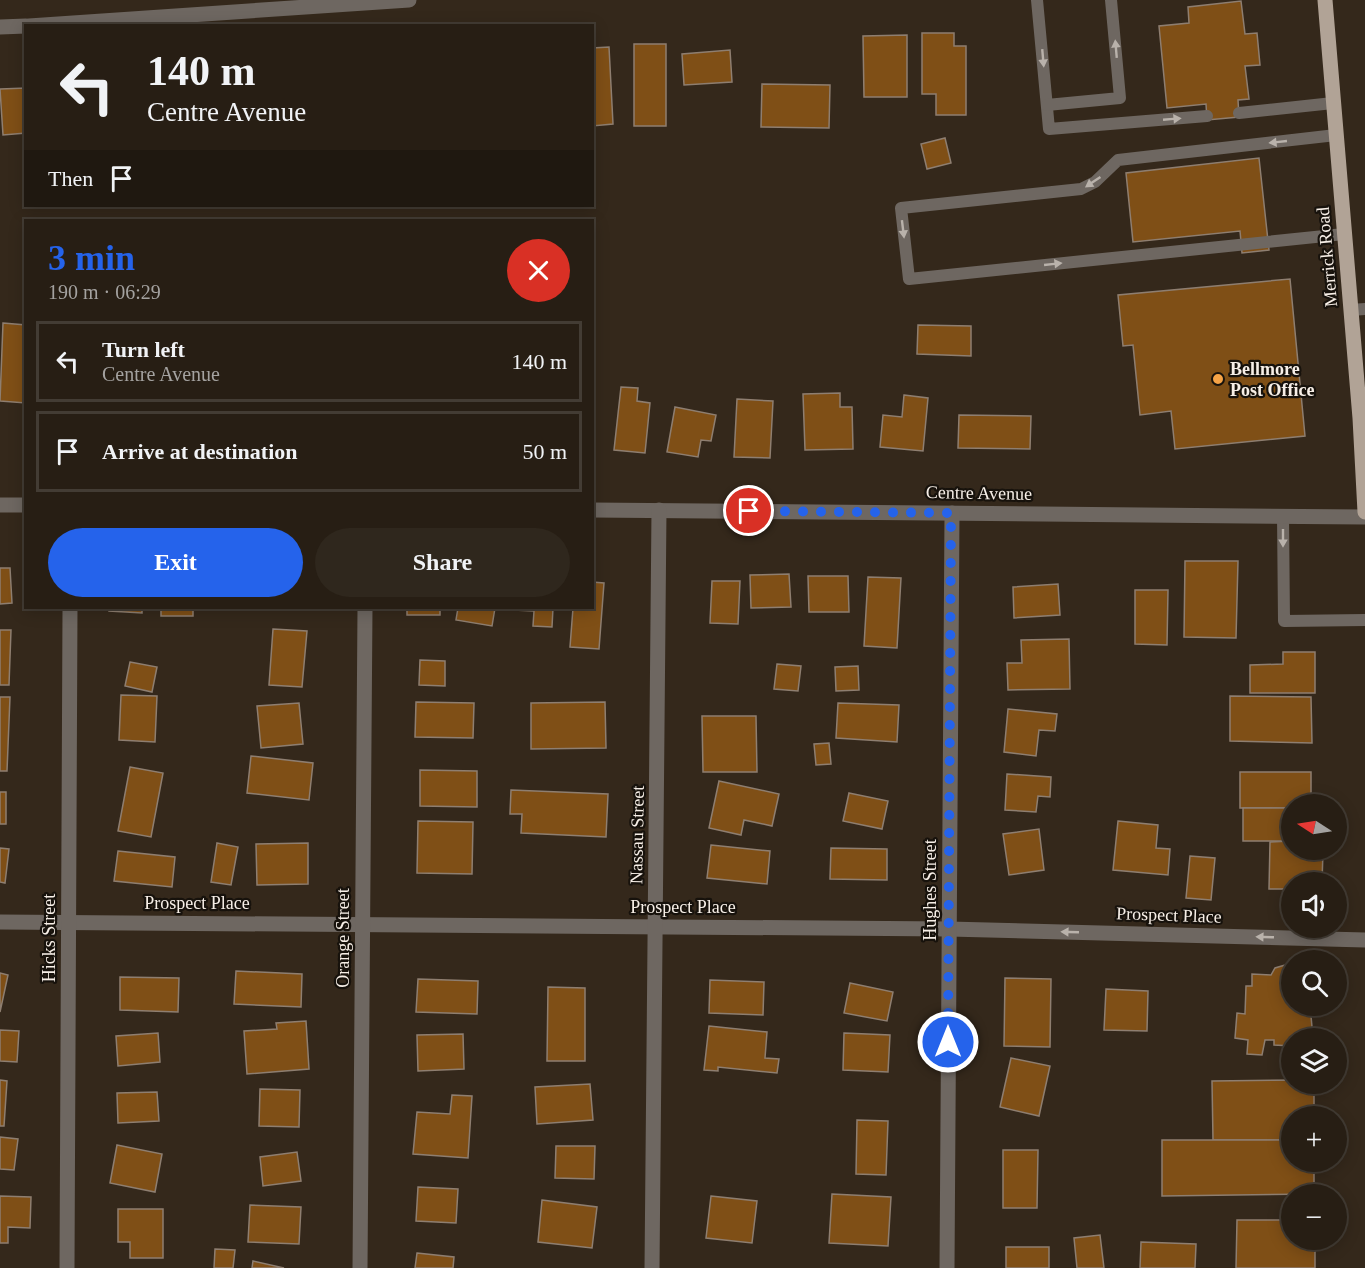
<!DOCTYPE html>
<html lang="en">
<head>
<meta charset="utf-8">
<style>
  body { margin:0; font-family:"Times New Roman",serif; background:#2f271d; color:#f1f3f6; height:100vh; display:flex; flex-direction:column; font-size:22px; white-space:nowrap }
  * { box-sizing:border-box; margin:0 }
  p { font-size:20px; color:#a4a2a0 }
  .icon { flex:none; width:33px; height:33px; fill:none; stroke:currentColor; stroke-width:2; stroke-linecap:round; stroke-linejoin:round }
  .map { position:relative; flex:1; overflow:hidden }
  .side { position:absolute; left:24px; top:219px; width:570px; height:390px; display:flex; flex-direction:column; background:#271e14; border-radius:0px; box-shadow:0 3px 15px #0003,0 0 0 2px #433c34 }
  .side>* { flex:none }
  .hud { position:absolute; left:24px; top:24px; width:570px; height:183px; border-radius:0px; box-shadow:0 3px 15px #0003,0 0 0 2px #433c34; background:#271e14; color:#f1f3f6; overflow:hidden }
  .needle { width:39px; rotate:282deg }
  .buttons { position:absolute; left:1281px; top:794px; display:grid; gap:12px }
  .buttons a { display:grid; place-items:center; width:66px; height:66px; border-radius:50%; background:#271e14; box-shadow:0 3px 15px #0003,0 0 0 2px #433c34; font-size:30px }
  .pin { position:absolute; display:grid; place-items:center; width:51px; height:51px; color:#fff; margin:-26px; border:3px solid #fff; border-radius:50%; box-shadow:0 2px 6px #0007 }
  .me { position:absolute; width:66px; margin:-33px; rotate:0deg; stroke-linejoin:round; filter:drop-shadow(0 0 4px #0008) }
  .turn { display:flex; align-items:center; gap:21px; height:126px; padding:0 24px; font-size:27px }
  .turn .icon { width:78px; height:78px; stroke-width:2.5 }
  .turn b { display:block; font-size:42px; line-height:51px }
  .then { display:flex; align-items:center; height:57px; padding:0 24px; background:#0003; gap:12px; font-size:22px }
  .round { display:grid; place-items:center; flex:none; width:63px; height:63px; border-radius:32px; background:#2f271d }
  .headline { display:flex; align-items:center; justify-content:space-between; height:102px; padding:0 24px }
  h1 { font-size:36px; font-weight:600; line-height:45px; color:#2563eb }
  .button { display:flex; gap:12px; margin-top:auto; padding:12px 24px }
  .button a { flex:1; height:69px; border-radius:36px; background:#2563eb; color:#fff; font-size:24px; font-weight:600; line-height:69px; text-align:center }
  .button a+a { background:#2f271d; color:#f1f3f6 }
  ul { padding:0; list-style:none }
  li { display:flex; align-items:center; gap:18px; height:81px; margin:0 12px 9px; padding:0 12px; border:3px solid #433c34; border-radius:0px }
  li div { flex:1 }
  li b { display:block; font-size:22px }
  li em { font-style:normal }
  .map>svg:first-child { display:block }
</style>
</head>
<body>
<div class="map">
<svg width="1365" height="1268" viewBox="0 0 1365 1268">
  <rect width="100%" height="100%" fill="#34281b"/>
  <g fill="#7f4f16" stroke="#8e7e70" stroke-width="1.5">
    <path d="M1241,1l4,33 12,-1 3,32 -15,1 4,33 -11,1 1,17 -32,3 -1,-16 -39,4 -8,-82 30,-3 -1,-16z"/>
    <path d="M922,33h32v13h12v69h-30v-21h-14z"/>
    <path d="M907,35v62h-43l-1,-61z"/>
    <rect x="634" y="44" width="32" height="82"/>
    <path d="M609,47l4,77 -21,2v-78z"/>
    <path d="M730,50l2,32 -48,3 -2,-31z"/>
    <path d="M762,84l68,1 -1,43 -68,-1z"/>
    <path d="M26,88v45l-23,2 -3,-46z"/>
    <path d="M945,138l6,25 -24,6 -6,-25z"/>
    <path d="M1259,158l10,92 -27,3 -2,-22 -107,11 -7,-69z"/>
    <path d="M1290,279l15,157 -130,13 -4,-38 -31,4 -7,-70 -10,1 -5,-51z"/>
    <path d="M3,323l23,2v78l-26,-2z"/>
    <path d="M918,325l53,1v30l-54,-2z"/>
    <path d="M621,387l17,1 -1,13 13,2 -5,50 -31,-3z"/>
    <path d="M840,393v14h12l1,42 -48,1 -2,-56z"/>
    <path d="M904,395l24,3 -5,53 -43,-4 3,-32 19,2z"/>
    <path d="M737,399l36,2 -3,57 -36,-1z"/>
    <path d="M675,407l41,8 -5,26 -10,-1 -3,17 -31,-5z"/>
    <path d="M959,415l72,1 -1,33 -72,-1z"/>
    <path d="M1185,561h53l-2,77 -52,-1z"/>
    <path d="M0,568h10l2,35 -12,1z"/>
    <path d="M789,574l2,33 -40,1 -1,-33z"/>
    <path d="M808,576h40l1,36h-40z"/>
    <path d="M868,577l33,1 -4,70 -33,-2z"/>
    <path d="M712,581h28l-2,43 -28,-1z"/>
    <path d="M592,582l12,1 -5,66 -29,-2 3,-39h19z"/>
    <path d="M1058,584l2,31 -46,3 -1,-31z"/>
    <path d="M1135,590h33l-1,55 -32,-1z"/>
    <path d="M109,608h33v5l-33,-2z"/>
    <rect x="161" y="608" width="32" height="8"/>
    <rect x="407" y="608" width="33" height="7"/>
    <path d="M458,608h37l-3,18 -36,-6z"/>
    <path d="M514,608h39l-1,19 -19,-1 1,-15 -20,-1z"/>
    <path d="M273,629l34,2 -5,56 -33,-2z"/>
    <path d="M0,630h11l-2,55h-9z"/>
    <path d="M1069,639l1,50 -62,1 -1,-27h15l-1,-23z"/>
    <path d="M1283,652h32v41h-65v-28l33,-1z"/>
    <path d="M420,660l25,1v25l-26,-1z"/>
    <path d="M130,662l27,5 -5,25 -27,-6z"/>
    <path d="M777,664l24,2 -3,25 -24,-2z"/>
    <path d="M858,666l1,24 -23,1 -1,-24z"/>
    <path d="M121,695l36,1 -2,46 -36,-2z"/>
    <path d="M1230,696l81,1 1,46 -82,-2z"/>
    <path d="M0,697h10l-3,74h-7z"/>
    <path d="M416,702l58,1 -1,35 -58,-1z"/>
    <path d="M605,702l1,46 -75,1v-46z"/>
    <path d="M299,703l4,41 -42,4 -4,-42z"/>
    <path d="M838,703l61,2 -2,37 -61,-4z"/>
    <path d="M1008,709l49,5 -2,17 -16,-1 -3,26 -32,-4z"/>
    <path d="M702,716h54l1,56h-54z"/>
    <path d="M829,743l2,21 -15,1 -2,-21z"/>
    <path d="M251,756l62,7 -4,37 -62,-7z"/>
    <path d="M130,767l33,6 -12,64 -33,-6z"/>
    <path d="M420,770l57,1v36l-57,-1z"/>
    <path d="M1240,772h71v32h-19v4h-52z"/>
    <path d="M1007,774l44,3 -1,20 -12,-1 -2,16 -31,-2z"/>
    <path d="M719,781l60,13 -7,32 -28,-6 -3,15 -32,-7z"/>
    <path d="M511,790l97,4 -2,43 -85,-4 1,-19h-12z"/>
    <rect x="0" y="792" width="6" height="32"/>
    <path d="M849,793l39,8 -6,28 -39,-8z"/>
    <rect x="1243" y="808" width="49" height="33"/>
    <path d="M418,821l55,1 -1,52 -55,-1z"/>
    <path d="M1118,821l40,4 -2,23 14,1 -2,26 -55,-5z"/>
    <path d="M1039,829l5,41 -35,5 -6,-41z"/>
    <path d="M1292,841v8h19l1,3h11l-1,30h-30v18h-5v-11h-18l1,-47z"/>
    <path d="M217,843l21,4 -7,38 -20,-3z"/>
    <path d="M308,843v41l-51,1 -1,-41z"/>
    <path d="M711,845l59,6 -3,33 -60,-6z"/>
    <path d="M0,848l9,1 -4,34 -5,-1z"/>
    <path d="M831,848l56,1v31l-57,-1z"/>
    <path d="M118,851l57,6 -3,30 -58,-6z"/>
    <path d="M1190,856l25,2 -4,42 -25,-2z"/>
    <path d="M1292,963v42h18l3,33h-21v8l-18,-1v-5h-9l-3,15 -15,-1 1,-14 -13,-2 2,-25 8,1 1,-28h6v-12l19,1 4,-7z"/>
    <path d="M236,971l66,3 -1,33 -67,-3z"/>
    <path d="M0,973l8,2 -8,37z"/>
    <path d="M120,977l59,1 -1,34 -58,-2z"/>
    <path d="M1005,978l46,1 -1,68 -46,-1z"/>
    <path d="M418,979l60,2 -1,33 -61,-2z"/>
    <path d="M710,980l54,2 -1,33 -54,-2z"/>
    <path d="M850,983l43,9 -6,29 -43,-8z"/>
    <path d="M548,987l37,1v73h-38z"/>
    <path d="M1106,989l42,2 -1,40 -43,-1z"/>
    <path d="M306,1021l3,48 -62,5 -3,-43 33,-2 -1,-6z"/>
    <path d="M709,1026l58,6 -2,26 14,1 -2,14 -59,-6v4l-14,-1z"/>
    <path d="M0,1030l19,1 -2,31 -17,-1z"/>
    <path d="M158,1033l2,29 -42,4 -2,-30z"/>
    <path d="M844,1033l46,2 -2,37 -45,-2z"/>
    <path d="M463,1034l1,35 -46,2 -1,-36z"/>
    <path d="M1011,1058l39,8 -11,50 -39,-9z"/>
    <path d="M0,1080l7,1 -3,45h-4z"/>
    <path d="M1292,1080v3h22v33h-22v24h-79l-1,-59z"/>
    <path d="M590,1084l3,36 -56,4 -2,-37z"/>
    <path d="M260,1089l40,1 -1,37 -40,-1z"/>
    <path d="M157,1092l2,29 -41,2 -1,-30z"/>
    <path d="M452,1095l20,1 -4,62 -55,-4 4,-42 33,2z"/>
    <path d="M857,1120l31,1 -2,54 -30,-1z"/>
    <path d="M0,1137l18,2 -4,31 -14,-1z"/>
    <path d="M1162,1140h130v21h22v33l-152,2z"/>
    <path d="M117,1145l45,9 -7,38 -45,-9z"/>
    <path d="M556,1146h39l-1,33 -39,-1z"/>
    <path d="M1003,1150h35l-1,58h-34z"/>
    <path d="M297,1152l4,29 -38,5 -3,-29z"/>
    <path d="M418,1187l40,2 -2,34 -40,-2z"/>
    <path d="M832,1194l59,3 -3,49 -59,-3z"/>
    <path d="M0,1196l31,1 -1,31 -22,-1v16h-8z"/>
    <path d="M711,1196l46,5 -5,42 -46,-5z"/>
    <path d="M542,1200l55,7 -5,41 -54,-6z"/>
    <path d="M250,1205l51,2 -2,37 -51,-2z"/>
    <path d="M118,1209h45v49h-33v-16h-12z"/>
    <path d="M1237,1220h55v19h23v29h-79z"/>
    <path d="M1100,1235l4,33h-27l-3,-30z"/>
    <path d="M1141,1242l55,2 -1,24h-55z"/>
    <rect x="1006" y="1247" width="43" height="21"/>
    <path d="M215,1249l20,1 -2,18h-19z"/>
    <path d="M417,1253l37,4 -1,11h-38z"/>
    <path d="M253,1261l31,7h-32z"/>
  </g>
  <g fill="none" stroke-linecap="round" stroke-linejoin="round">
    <g stroke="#6e6761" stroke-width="12">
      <path d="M1037,0l12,129 158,-13"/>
      <path d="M1047,105l73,-7 -9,-98"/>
      <path d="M1239,113l94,-10"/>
      <path d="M1336,135l-218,25 -23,22 -14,7 -180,19 8,71 435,-45"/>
      <path d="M1351,310l14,-1"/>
      <path d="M1283,516l1,105 81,-1"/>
    </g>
    <g stroke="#6e6761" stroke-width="15">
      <path d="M29,26l380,-26"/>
      <path d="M0,27l26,-1"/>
      <path d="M0,505h26"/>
      <path d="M592,510l773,7"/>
      <path d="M0,922l949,7 416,11"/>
      <path d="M67,1268l3,-660"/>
      <path d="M360,1268l5,-660"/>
      <path d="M652,1268l7,-758"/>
      <path d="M947,1268l5,-755"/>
    </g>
    <path stroke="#b1a396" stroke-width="15" d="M1325,0l35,418 5,94"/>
  </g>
  <defs><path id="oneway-solid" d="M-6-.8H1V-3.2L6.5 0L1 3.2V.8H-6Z" transform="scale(1.5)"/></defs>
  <g fill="#b9b2ab">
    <use href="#oneway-solid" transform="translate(1116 49) rotate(-95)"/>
    <use href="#oneway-solid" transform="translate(1043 58) rotate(85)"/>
    <use href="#oneway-solid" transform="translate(1172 119) rotate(-5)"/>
    <use href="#oneway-solid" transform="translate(1278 142) rotate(174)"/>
    <use href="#oneway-solid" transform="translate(1093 182) rotate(146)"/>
    <use href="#oneway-solid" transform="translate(903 229) rotate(83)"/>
    <use href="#oneway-solid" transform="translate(1053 264) rotate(-6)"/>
    <use href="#oneway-solid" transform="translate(1283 538) rotate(90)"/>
    <use href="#oneway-solid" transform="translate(1070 932) rotate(-178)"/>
    <use href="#oneway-solid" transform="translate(1265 937) rotate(-178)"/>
  </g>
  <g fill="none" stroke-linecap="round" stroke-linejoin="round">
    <path stroke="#2563eb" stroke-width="10" stroke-dasharray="0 18" d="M749,511l202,2 -3,529"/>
  </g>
  <circle fill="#f5a346" stroke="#17120c" stroke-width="2" cx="1218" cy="379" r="6"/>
  <g text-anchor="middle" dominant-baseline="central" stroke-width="4.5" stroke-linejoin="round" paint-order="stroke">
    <g font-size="18" fill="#f7efe7" stroke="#17120c">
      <text transform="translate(1327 257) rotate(-95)">Merrick Road</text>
      <text transform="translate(979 493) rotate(1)">Centre Avenue</text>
      <text transform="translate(637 835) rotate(-89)">Nassau Street</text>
      <text transform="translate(930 890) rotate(-90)">Hughes Street</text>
      <text x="197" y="903">Prospect Place</text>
      <text x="683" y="907">Prospect Place</text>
      <text transform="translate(1169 915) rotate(2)">Prospect Place</text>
      <text transform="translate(49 938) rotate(-90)">Hicks Street</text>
      <text transform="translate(343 938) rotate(-90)">Orange Street</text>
    </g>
    <g font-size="18" font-weight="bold" fill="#f7efe7" stroke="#17120c" text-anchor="start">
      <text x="1230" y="369">Bellmore<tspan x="1230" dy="21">Post Office</tspan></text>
    </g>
  </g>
</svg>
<div class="buttons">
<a><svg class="needle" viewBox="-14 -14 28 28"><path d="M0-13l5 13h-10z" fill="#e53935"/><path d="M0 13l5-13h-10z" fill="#a4a2a0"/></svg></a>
<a><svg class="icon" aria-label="sound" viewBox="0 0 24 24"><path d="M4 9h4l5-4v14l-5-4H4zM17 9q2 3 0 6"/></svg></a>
<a><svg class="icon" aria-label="search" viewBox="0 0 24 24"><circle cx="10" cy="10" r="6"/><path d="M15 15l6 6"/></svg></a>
<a><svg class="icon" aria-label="layers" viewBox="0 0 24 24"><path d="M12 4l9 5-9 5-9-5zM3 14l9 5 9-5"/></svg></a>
<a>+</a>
<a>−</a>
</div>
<div class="pin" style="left:749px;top:511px;background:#d93025"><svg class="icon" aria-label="arrive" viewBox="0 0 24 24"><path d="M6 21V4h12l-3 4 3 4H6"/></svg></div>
<svg class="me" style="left:948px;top:1042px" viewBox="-20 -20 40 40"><circle r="17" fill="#2563eb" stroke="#fff" stroke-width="3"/><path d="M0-11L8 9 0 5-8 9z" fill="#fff"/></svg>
<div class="hud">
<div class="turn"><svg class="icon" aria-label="left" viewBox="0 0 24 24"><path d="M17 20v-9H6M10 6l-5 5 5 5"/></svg><div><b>140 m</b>Centre Avenue</div></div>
<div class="then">Then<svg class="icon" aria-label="arrive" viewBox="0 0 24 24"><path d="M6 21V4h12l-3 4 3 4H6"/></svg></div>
</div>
<section class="side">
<div class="headline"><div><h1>3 min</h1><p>190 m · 06:29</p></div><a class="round" style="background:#d93025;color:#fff"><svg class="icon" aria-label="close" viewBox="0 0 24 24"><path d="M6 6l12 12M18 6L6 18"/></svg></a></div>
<ul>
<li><svg class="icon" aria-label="left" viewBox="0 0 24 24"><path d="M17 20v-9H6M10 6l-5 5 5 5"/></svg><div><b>Turn left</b><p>Centre Avenue</p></div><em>140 m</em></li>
<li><svg class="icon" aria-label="arrive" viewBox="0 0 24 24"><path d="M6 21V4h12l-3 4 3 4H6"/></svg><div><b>Arrive at destination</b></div><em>50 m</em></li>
</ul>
<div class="button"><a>Exit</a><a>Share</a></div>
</section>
</div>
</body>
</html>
